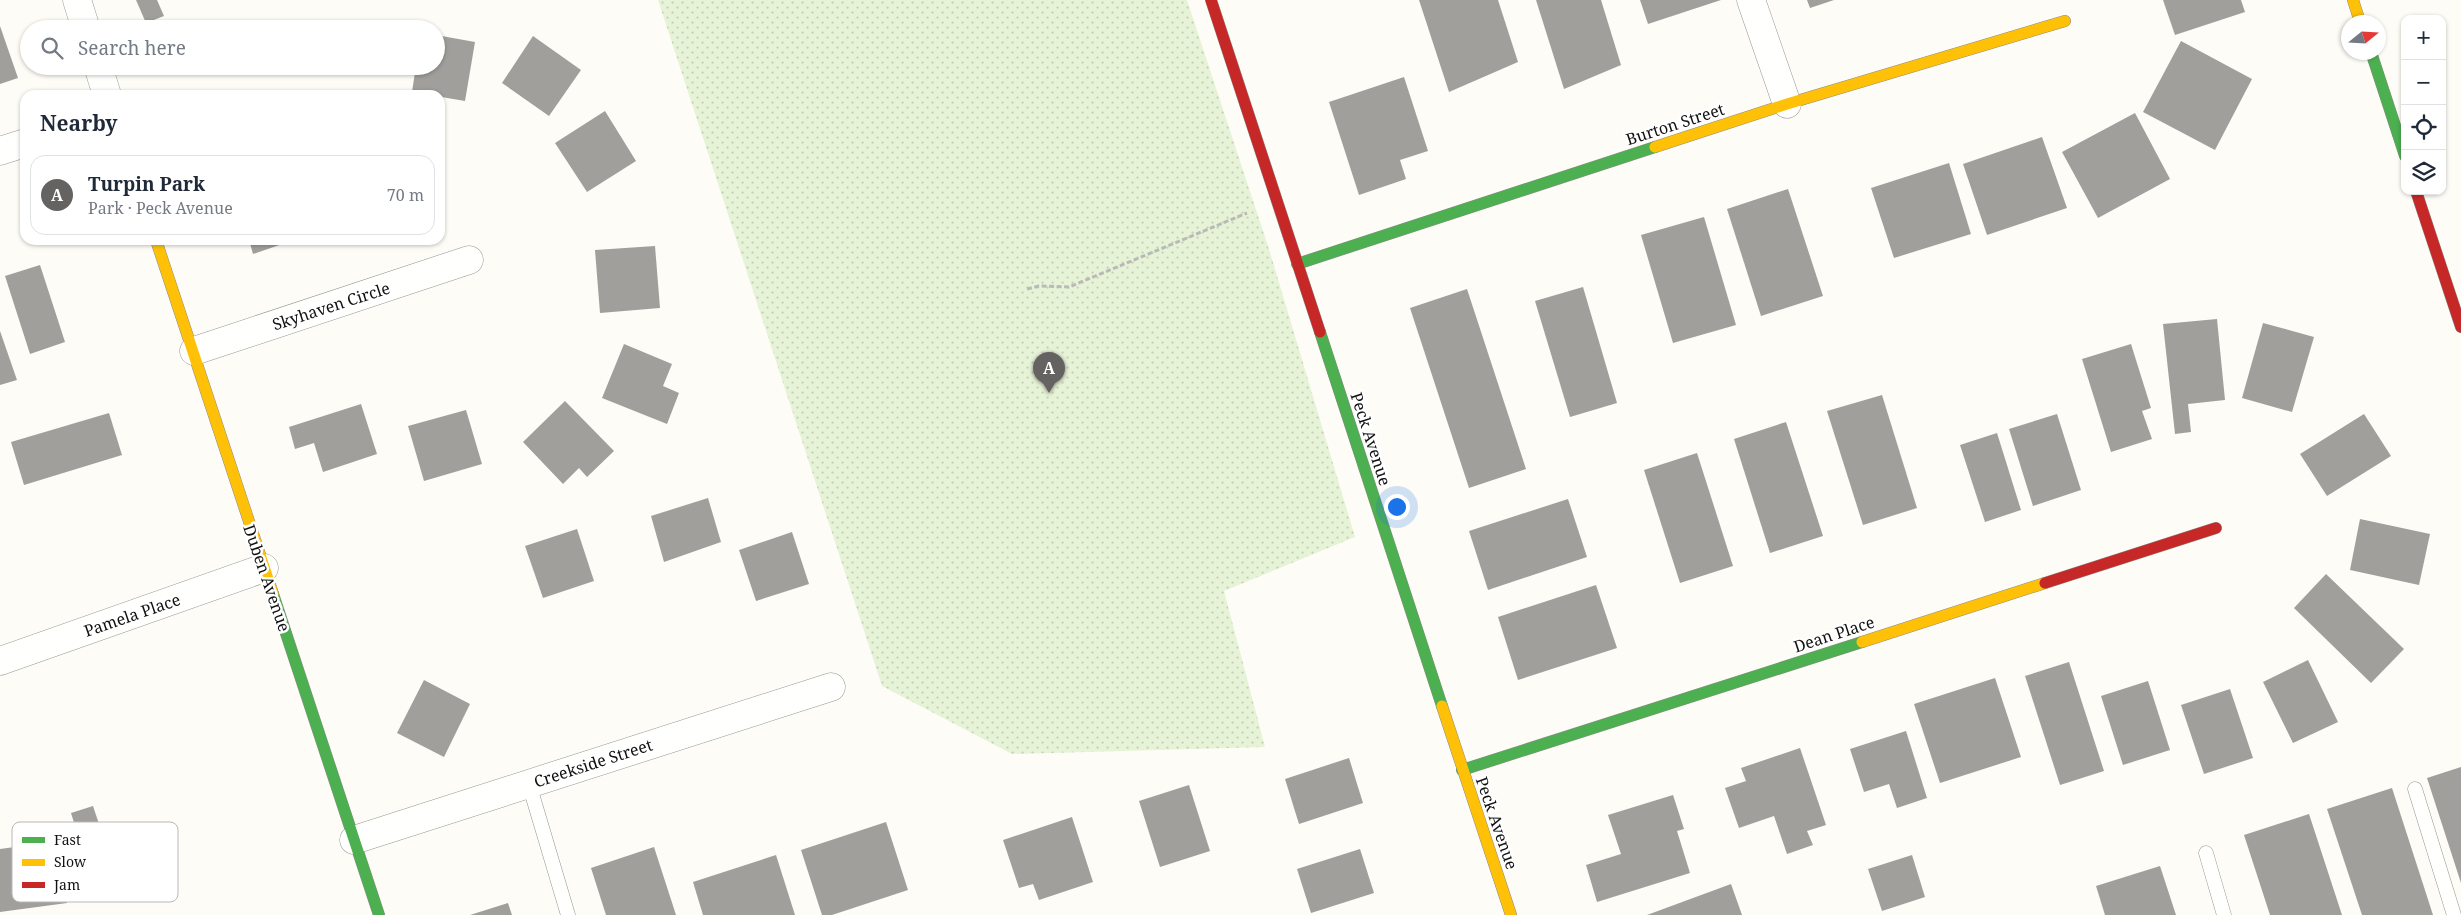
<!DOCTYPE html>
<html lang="en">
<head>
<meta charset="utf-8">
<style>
	body { margin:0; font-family:"Noto Serif",serif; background:#f6f6f7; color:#1f2937 }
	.controls { position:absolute; right:15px; top:15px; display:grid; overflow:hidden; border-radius:10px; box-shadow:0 1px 4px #0004 }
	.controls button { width:45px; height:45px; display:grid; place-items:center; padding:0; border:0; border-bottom:1px solid #e0e1e3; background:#fff; color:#1f2937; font:25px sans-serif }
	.compass { position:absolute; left:2341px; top:15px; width:45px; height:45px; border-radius:50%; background:#fff; box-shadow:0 1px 4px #0004; rotate:72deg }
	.you { position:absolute; left:1396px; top:506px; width:18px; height:18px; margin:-12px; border:4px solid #fff; border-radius:50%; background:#1a73e8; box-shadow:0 0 0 8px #1a73e833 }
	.badge { display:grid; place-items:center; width:32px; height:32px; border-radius:50%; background:#646362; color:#fff; font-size:16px; font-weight:700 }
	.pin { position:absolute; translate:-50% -41px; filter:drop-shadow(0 1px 2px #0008) }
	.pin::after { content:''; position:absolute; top:26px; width:18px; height:15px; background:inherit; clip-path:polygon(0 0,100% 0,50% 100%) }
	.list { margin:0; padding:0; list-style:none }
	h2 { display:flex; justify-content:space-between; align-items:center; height:65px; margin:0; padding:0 20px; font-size:21px }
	h2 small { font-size:16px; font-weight:400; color:#747a83 }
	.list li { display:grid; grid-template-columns:32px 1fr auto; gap:15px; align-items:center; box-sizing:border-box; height:80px; margin:0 10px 10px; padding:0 10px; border:1px solid #e0e1e3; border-radius:15px }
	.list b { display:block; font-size:19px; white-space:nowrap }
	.list p { margin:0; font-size:16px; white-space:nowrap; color:#747a83 }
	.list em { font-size:16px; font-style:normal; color:#747a83 }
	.icon { flex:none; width:28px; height:28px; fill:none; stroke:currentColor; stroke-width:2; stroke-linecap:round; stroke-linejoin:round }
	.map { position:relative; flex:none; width:2461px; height:915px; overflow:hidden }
	.search { position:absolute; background:#fff; box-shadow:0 1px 4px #0004; left:20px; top:20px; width:425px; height:55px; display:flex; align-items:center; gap:12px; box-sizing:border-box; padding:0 18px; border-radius:28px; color:#747a83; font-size:19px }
	.panel { position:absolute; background:#fff; box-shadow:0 1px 4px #0004; left:20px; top:90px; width:425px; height:155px; border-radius:15px }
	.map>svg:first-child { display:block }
	.park { fill:url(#park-dots) }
	.building { fill:#a19f9c }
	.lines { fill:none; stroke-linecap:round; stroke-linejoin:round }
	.lane-casing { stroke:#979795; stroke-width:15 }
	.street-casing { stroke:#979795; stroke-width:29 }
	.fast-casing { stroke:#8e8d8b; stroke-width:12 }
	.slow-casing { stroke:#8e8d8b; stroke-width:12 }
	.jam-casing { stroke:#8e8d8b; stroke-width:12 }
	.path { stroke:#b9b9b8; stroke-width:3; stroke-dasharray:5 2.5; stroke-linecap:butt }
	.lane { stroke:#fffffe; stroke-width:14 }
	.street { stroke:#fffffe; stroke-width:28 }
	.fast { stroke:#4caf50; stroke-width:11 }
	.slow { stroke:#ffc107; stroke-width:11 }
	.jam { stroke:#c62828; stroke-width:11 }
	.labels { text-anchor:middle; stroke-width:5; stroke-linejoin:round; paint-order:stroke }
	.street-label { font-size:16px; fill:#111; stroke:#fff }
	.key { fill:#fff; stroke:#b8b8b8; stroke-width:1 }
	.key-label { font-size:14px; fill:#111 }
</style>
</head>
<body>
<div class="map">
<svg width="2461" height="915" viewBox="0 0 2461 915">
	<defs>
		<pattern id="park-dots" width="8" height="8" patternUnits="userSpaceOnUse" patternTransform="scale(1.25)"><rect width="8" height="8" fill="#e7f3d7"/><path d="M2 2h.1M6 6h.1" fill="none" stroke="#c5cfb8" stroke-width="1.8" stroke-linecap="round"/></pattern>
	</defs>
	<rect width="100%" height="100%" fill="#fdfcf7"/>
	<!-- park -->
	<polygon class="park" points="658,0 1187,0 1269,249 1355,537 1224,591 1265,747 1012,754 882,686"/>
	<!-- building -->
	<g class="building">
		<polygon points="136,0 157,0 164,16 146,23"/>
		<polygon points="1419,0 1498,0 1518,62 1449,92"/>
		<polygon points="1536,0 1601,0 1621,65 1564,89"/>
		<polygon points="1640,0 1721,0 1648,24"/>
		<polygon points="1807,0 1834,0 1810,8"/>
		<polygon points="2163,0 2241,0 2245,12 2175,35"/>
		<polygon points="0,26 18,78 0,84"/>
		<polygon points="436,35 475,42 465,101 412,92 416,66 436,66"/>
		<polygon points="533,36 581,70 549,116 502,83"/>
		<polygon points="2181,41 2252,79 2215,150 2143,112"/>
		<polygon points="1404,77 1428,151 1400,160 1406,179 1359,195 1329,102"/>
		<polygon points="605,111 636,161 587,192 555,143"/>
		<polygon points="2135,113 2170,179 2098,218 2062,152"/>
		<polygon points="2042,137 2067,208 1987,235 1963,164"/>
		<polygon points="1949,163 1971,234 1894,258 1871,188"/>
		<polygon points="1788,189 1823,296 1761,316 1727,209"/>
		<polygon points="1704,217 1736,325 1673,343 1641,235"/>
		<polygon points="249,240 294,240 253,254"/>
		<polygon points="655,246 660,308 600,313 595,250"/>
		<polygon points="40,265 65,342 30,354 5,276"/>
		<polygon points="1583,287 1617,403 1570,417 1535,301"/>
		<polygon points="1467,289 1526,469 1469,488 1410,308"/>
		<polygon points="2217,319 2225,400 2188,404 2191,432 2175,434 2163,324"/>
		<polygon points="2263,323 2314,337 2292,412 2242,398"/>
		<polygon points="0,331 17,380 0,385"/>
		<polygon points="624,344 672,364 663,386 679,393 667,424 602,398"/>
		<polygon points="2131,344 2151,408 2142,411 2152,439 2111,452 2082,359"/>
		<polygon points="1882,395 1917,508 1863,525 1827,411"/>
		<polygon points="565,401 614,451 587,477 579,468 563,484 523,442"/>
		<polygon points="361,404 377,454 323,472 314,443 295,449 289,427"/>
		<polygon points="466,410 482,464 424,481 408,426"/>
		<polygon points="109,413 122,455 24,485 11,442"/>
		<polygon points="2057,414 2081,490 2033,506 2009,429"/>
		<polygon points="2364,414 2391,456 2327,496 2300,454"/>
		<polygon points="1786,422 1823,536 1770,553 1734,439"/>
		<polygon points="1997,433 2021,510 1985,522 1960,445"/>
		<polygon points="1697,453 1733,566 1680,583 1644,470"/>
		<polygon points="708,498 721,542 664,562 651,516"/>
		<polygon points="1568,499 1587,557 1488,590 1469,531"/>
		<polygon points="2360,519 2430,534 2419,585 2350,570"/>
		<polygon points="577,529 594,581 543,598 525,546"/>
		<polygon points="792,532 809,584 756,601 739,550"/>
		<polygon points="2326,574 2404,649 2371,683 2294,608"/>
		<polygon points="1596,585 1617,648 1518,680 1498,617"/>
		<polygon points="2308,660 2338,722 2293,743 2263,682"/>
		<polygon points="2069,662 2104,771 2060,785 2025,676"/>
		<polygon points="1995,678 2021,757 1940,783 1914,704"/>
		<polygon points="424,680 470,704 444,757 397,733"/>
		<polygon points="2148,681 2170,750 2123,765 2101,696"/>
		<polygon points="2230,689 2253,758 2204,774 2181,705"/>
		<polygon points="1906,731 1927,798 1897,808 1889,784 1864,792 1850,749"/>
		<polygon points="1800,748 1826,825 1807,831 1813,845 1787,854 1774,816 1739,828 1725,788 1746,781 1741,768"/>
		<polygon points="1349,758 1363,803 1299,824 1285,779"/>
		<polygon points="2461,767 2461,883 2427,778"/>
		<polygon points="1189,785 1210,851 1160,867 1139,801"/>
		<polygon points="2392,788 2433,915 2362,915 2327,809"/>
		<polygon points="1673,795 1684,829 1677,831 1690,873 1597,902 1586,865 1621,854 1608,815"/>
		<polygon points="93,806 112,863 89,871 71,813"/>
		<polygon points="2309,814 2342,915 2270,915 2244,835"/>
		<polygon points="1072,817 1093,882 1039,900 1033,884 1019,888 1003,840"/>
		<polygon points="886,822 908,890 832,915 822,915 801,850"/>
		<polygon points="59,841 67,903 0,912 0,849"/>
		<polygon points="654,847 676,915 606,915 591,868"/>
		<polygon points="1360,849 1374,893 1311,913 1297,869"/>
		<polygon points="776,855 795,915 703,915 693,882"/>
		<polygon points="1912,855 1925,897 1882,911 1868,869"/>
		<polygon points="2160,866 2176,915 2105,915 2096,886"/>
		<polygon points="1731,884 1742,915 1647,915"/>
		<polygon points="508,903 512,915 470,915"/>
	</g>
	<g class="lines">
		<defs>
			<g id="lane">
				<polyline points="529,784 568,915"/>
				<polyline points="2415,789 2454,915"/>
				<polyline points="2206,853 2224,915"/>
			</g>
			<g id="street">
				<polyline points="77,0 86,29"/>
				<polyline points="1751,0 1787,104"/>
				<polyline points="98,66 107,95"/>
				<polyline points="0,151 25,143"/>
				<polyline points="194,351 469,260"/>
				<polyline points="0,661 264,568"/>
				<polyline points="354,840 831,687"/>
			</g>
			<g id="fast">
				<polyline points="2371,52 2405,156"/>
				<polyline points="1297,264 1655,147"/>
				<polyline points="1320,332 1442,706"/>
				<polyline points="273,594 379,915"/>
				<polyline points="1462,770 1862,642"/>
			</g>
			<g id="slow">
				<polyline points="2353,0 2360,22"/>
				<polyline points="1655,147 1787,104 2065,21"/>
				<polyline points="156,240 273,594"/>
				<polyline points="1862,642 2045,583"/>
				<polyline points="1442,706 1511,915"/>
			</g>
			<g id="jam">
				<polyline points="1211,0 1320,332"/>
				<polyline points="2416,191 2461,327"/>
				<polyline points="2045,583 2216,528"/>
			</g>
		</defs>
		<!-- lane casing -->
		<use href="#lane" class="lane-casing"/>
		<!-- street casing -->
		<use href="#street" class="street-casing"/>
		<!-- fast casing -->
		<use href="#fast" class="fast-casing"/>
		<!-- slow casing -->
		<use href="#slow" class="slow-casing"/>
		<!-- jam casing -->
		<use href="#jam" class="jam-casing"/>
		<!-- path -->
		<polyline class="path" points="1027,289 1039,286 1069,287 1247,213"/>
		<!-- lane -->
		<use href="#lane" class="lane"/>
		<!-- street -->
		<use href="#street" class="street"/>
		<!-- fast -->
		<use href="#fast" class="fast"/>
		<!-- slow -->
		<use href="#slow" class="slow"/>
		<!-- jam -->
		<use href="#jam" class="jam"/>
	</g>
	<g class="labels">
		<!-- street labels -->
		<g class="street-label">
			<text transform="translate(1675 124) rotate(-18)" y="6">Burton Street</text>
			<text transform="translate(331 306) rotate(-18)" y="6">Skyhaven Circle</text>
			<text transform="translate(1371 439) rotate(72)" y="6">Peck Avenue</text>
			<text transform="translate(267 578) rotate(71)" y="6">Duben Avenue</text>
			<text transform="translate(132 615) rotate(-19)" y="6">Pamela Place</text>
			<text transform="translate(1834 634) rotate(-18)" y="6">Dean Place</text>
			<text transform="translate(593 763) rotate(-18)" y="6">Creekside Street</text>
			<text transform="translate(1497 823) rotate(71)" y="6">Peck Avenue</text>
		</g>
	</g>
	<!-- legend -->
	<rect x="12" y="822" width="166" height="80" rx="8" class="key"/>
	<rect x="22" y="837" width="23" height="6" fill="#4caf50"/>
	<rect x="22" y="859" width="23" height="7" fill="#ffc107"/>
	<rect x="22" y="882" width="23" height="6" fill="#c62828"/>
	<g class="key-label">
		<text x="54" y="845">Fast</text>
		<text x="54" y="867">Slow</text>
		<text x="54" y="890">Jam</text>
	</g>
</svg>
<div class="controls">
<button>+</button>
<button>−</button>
<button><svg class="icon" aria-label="locate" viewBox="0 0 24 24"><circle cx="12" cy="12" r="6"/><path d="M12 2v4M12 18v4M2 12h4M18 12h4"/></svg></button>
<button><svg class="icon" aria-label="layers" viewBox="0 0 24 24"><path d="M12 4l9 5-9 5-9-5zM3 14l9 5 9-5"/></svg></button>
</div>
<svg class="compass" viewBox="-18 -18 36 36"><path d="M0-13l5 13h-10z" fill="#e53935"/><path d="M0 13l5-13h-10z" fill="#747a83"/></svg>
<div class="you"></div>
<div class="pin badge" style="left:1049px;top:393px">A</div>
<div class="search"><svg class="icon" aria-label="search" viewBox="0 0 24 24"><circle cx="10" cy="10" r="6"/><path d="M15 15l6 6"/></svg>Search here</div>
<section class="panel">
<h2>Nearby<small></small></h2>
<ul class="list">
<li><span class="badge">A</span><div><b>Turpin Park</b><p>Park · Peck Avenue</p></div><em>70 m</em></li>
</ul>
</section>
</div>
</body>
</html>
